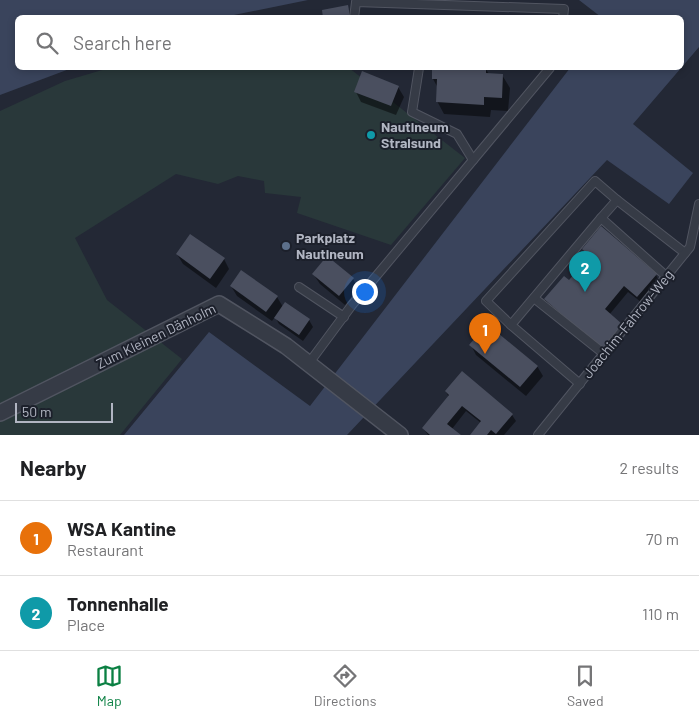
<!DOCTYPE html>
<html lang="en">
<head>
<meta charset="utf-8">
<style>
	body { margin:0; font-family:Barlow,sans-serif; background:#f2f2f2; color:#202124 }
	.scale { position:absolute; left:15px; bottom:12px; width:98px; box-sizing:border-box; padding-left:5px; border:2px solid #b1b5c2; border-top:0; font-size:14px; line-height:18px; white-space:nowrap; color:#b1b5c2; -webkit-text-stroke:4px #1c202b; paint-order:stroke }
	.you { position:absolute; left:364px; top:291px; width:18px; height:18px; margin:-12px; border:4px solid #fff; border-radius:50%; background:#1a73e8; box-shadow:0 0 0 8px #1a73e833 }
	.badge { display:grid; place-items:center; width:32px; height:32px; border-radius:50%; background:#0b8043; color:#fff; font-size:16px; font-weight:700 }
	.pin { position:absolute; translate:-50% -41px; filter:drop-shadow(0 1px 2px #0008) }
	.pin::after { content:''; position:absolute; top:26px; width:18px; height:15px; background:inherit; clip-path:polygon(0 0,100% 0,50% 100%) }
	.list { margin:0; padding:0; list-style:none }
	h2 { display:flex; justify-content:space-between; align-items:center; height:65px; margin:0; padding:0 20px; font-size:21px }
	h2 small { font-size:16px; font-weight:400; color:#757577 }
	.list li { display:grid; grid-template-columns:32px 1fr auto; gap:15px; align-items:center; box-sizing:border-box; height:75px; padding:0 20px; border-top:1px solid #e0e0e0 }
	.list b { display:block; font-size:19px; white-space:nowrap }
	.list p { margin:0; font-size:16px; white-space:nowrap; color:#757577 }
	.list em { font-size:16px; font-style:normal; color:#757577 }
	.icon { flex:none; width:28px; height:28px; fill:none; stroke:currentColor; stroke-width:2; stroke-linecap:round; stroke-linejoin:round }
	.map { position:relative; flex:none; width:699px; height:435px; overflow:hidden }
	.search { position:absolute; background:#fff; box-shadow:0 2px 8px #0003; left:15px; right:15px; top:15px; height:55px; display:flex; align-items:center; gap:12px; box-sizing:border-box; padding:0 18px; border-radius:8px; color:#757577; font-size:19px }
	.sheet { height:215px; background:#fff }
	nav { display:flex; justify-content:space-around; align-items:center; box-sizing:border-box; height:70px; border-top:1px solid #e0e0e0; background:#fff; font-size:14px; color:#757577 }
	nav a { display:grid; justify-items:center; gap:2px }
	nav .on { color:#0b8043 }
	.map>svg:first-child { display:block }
	.green { fill:#29383a }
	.water { fill:#3a445c }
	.shadow { fill:#0007 }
	.building { fill:#4a4f5f }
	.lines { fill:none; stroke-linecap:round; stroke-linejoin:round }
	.lane-casing { stroke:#515561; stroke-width:10 }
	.street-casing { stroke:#515561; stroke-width:18 }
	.lane { stroke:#363b46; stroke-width:8 }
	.street { stroke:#363b46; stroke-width:15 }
	.culture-dot { fill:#0f9aa8; stroke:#1c202b; stroke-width:2 }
	.service-dot { fill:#5c6f8a; stroke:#1c202b; stroke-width:2 }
	.labels { text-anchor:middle; stroke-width:4; stroke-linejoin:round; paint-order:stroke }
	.poi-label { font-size:14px; font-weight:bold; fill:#b1b5c2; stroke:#1c202b; text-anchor:start }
	.street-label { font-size:14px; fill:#b1b5c2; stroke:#1c202b }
</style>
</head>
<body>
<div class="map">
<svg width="699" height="435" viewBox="0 0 699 435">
	<rect width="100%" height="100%" fill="#232835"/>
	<!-- green -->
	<polygon class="green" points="109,68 349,68 465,158 391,245 297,213 301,197 265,193 264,181 238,176 218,184 176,174 75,238 107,300 182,359 120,435 0,435 0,111 65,81"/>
	<!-- water -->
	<g class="water">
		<polygon points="0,0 308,0 224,17 18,18 18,68 72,68 0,95"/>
		<polygon points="579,0 699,0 699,47 633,124 693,173 669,204 607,160 347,435 124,435 209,332 310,406 570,68 682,68 682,18 601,17"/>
	</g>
	<!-- shadow -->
	<g class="shadow">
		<polygon points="347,6 352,18 324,18"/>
		<polygon points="433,68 485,68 489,74 502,75 510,88 508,111 491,110 490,117 444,114 437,101 438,88 433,79"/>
		<polygon points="398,87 404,97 396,115 361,102 356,92"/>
		<polygon points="583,249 656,275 659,281 641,302 628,292 609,315 621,325 625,331 606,354 549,306 545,300 569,282 590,258"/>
		<polygon points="177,254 224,259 229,269 216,288 183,264"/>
		<polygon points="314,275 353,279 358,289 345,305 320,284"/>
		<polygon points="231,286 277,297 283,307 309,320 313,327 303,341 279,324 275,317 272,321 237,296"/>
		<polygon points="471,345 537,366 543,376 526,396 476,355"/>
		<polygon points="446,392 512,415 516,421 504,435 471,435 481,423 466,411 452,429 459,435 428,435 423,428 449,397"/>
	</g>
	<!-- building -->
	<g class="building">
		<polygon points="348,5 350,16 323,18 322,10"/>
		<polygon points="432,68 486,68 486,73 503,74 502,98 484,97 484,105 436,102 437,79 432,79"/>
		<polygon points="362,71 399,86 391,106 354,92"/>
		<polygon points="601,226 657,274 637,297 624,286 605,309 622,324 602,349 544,299 564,276 569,280 590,256 582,249"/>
		<polygon points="190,234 225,258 210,279 176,254"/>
		<polygon points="327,256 354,278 339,296 312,274"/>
		<polygon points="241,270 278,296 266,312 230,286"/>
		<polygon points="285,302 310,319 299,335 274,318"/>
		<polygon points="487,324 538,366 520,387 469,345"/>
		<polygon points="462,371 513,414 496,434 491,430 487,435 470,435 481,421 462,406 447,424 461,435 430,435 422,428 449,395 445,391"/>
	</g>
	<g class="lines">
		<defs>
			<g id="lane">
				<polyline points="354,18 356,2 564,9 563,18"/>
				<polyline points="419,68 412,112 457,134 473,160"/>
				<polyline points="617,200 685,253"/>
				<polyline points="299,287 344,317"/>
				<polyline points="534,298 603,353"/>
				<polyline points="511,325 486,301 595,181 617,200 601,218"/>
				<polyline points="309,363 352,305 550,68"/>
				<polyline points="580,384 511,325 601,218 666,276"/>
				<polyline points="538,435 690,247 699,204"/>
			</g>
			<polyline id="street" points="0,413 219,304 286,346 400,435"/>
		</defs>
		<!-- lane casing -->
		<use href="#lane" class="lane-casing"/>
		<!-- street casing -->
		<use href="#street" class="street-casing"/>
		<!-- lane -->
		<use href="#lane" class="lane"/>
		<!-- street -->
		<use href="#street" class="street"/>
	</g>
	<!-- markers -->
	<circle class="culture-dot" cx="371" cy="135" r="5"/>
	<circle class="service-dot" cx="286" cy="246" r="5"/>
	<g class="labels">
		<!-- poi labels -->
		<g class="poi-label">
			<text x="381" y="132">Nautineum<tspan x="381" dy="16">Stralsund</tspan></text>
			<text x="296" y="243">Parkplatz<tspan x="296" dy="16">Nautineum</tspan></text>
		</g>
		<!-- street labels -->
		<g class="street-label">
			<text transform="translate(628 324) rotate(-51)" y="5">Joachim-Fahrow-Weg</text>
			<text transform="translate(156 336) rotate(-26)" y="5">Zum Kleinen Dänholm</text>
		</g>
	</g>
</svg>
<div class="scale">50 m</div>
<div class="you"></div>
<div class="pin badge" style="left:485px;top:354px;background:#e8710a">1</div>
<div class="pin badge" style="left:585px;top:292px;background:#0f9aa8">2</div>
<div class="search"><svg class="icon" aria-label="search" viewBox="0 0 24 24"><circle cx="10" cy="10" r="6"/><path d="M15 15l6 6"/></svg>Search here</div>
</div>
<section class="sheet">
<h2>Nearby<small>2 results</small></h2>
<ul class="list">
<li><span class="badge" style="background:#e8710a">1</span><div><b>WSA Kantine</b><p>Restaurant</p></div><em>70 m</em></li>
<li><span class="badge" style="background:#0f9aa8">2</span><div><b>Tonnenhalle</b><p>Place</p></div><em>110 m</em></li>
</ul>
</section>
<nav>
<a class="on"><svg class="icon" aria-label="map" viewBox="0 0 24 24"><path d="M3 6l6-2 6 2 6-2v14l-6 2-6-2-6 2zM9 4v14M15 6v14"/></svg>Map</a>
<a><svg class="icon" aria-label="directions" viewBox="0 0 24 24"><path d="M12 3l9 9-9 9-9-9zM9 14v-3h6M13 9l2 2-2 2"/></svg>Directions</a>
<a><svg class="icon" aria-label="saved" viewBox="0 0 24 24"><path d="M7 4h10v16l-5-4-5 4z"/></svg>Saved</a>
</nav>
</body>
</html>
